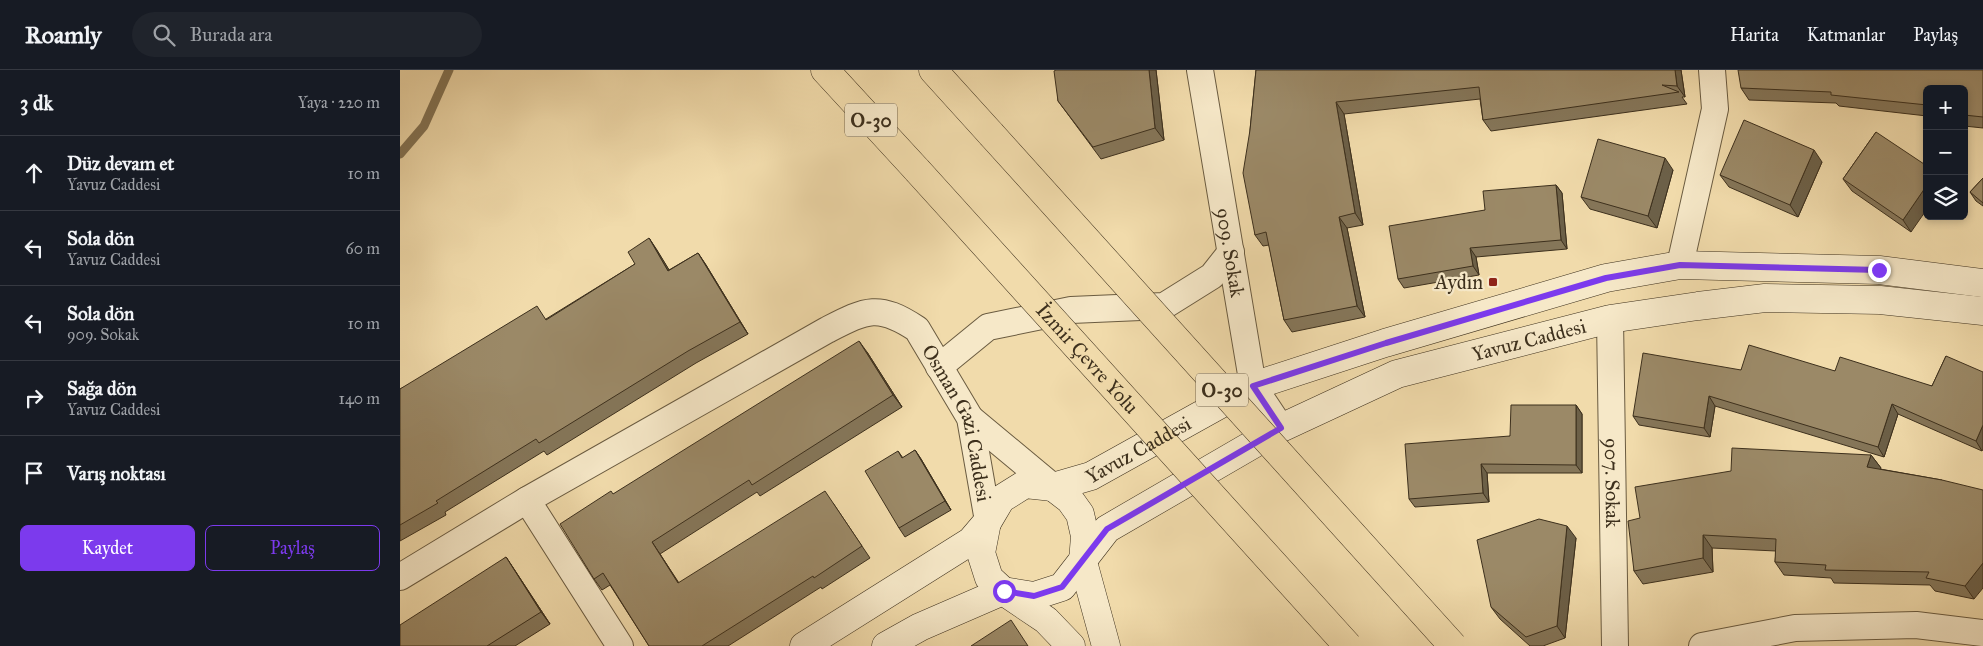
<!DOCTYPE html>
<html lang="tr">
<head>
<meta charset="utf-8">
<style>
	body { margin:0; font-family:"IM FELL Great Primer",serif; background:#20242c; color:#f1f3f6 }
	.controls { position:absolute; right:15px; top:15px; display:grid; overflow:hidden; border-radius:8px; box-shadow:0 2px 8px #0003 }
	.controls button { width:45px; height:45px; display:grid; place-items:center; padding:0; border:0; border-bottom:1px solid #363941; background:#171b24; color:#f1f3f6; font:25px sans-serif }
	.stop { position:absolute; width:15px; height:15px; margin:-11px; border:4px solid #7c3aed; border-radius:50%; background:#fff }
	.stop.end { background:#7c3aed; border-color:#fff; box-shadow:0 1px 5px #0008 }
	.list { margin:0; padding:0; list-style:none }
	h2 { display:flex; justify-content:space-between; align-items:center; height:65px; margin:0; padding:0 20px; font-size:21px }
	h2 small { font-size:16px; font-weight:400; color:#9ea1a6 }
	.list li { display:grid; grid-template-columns:32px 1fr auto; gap:15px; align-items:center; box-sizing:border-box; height:75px; padding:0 20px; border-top:1px solid #363941 }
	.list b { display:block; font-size:19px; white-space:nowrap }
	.list p { margin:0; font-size:16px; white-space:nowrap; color:#9ea1a6 }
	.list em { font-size:16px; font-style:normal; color:#9ea1a6 }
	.actions { display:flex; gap:10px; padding:15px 20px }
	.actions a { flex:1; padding:11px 0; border:1px solid #7c3aed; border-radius:8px; text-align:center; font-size:18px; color:#7c3aed }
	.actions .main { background:#7c3aed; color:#fff }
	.icon { flex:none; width:28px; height:28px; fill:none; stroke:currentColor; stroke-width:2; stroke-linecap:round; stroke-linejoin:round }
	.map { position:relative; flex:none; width:1583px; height:576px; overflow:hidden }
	header { display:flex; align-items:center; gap:30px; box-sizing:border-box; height:70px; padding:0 25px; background:#171b24; border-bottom:1px solid #363941 }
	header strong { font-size:24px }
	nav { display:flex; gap:28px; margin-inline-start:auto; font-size:18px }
	.search { width:350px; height:45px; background:#20242c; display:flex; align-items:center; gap:12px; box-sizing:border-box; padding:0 18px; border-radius:28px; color:#9ea1a6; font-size:19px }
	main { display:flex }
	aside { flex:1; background:#171b24 }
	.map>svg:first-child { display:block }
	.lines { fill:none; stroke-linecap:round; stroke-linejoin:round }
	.stream { stroke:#847455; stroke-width:9 }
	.minor-casing { stroke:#6a5b40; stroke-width:28 }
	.secondary-casing { stroke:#3d301d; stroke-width:29 }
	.motorway-casing { stroke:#3d301d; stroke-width:29 }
	.minor { stroke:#f6e8c8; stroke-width:26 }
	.secondary { stroke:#f6e8c8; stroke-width:28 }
	.motorway { stroke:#f1dbab; stroke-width:28 }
	.motorway-bridge-casing { stroke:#3d301d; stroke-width:29; stroke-linecap:butt }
	.motorway-bridge { stroke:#f1dbab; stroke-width:28 }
	.wall { fill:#857659; stroke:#3d301d }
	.shaded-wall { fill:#6c6048; stroke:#3d301d }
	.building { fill:#9b8967; stroke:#3d301d }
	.route { stroke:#7c3aed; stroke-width:6 }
	.poi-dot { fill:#8f2418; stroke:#f6e8c8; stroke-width:2 }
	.labels { text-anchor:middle; stroke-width:4.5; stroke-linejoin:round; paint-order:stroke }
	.shield { fill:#f6e8c8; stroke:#746750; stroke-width:1 }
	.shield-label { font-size:19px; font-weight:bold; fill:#3d301d }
	.street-label { font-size:20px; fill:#3d301d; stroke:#f6e8c8 }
	.poi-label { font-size:20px; fill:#3d301d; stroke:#f6e8c8; text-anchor:end }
</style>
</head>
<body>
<header>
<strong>Roamly</strong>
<div class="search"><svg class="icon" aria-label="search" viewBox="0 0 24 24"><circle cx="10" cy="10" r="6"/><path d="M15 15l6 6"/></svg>Burada ara</div>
<nav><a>Harita</a><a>Katmanlar</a><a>Paylaş</a></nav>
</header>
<main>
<aside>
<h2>3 dk<small>Yaya · 220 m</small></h2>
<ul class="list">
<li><svg class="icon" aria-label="ahead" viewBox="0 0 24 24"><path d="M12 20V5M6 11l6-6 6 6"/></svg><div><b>Düz devam et</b><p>Yavuz Caddesi</p></div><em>10 m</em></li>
<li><svg class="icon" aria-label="left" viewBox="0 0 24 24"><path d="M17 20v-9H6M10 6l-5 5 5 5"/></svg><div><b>Sola dön</b><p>Yavuz Caddesi</p></div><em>60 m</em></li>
<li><svg class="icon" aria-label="left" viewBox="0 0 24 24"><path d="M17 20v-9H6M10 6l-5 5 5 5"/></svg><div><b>Sola dön</b><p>909. Sokak</p></div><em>10 m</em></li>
<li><svg class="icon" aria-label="right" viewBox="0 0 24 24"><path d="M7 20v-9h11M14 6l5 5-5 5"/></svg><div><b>Sağa dön</b><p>Yavuz Caddesi</p></div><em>140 m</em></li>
<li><svg class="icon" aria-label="arrive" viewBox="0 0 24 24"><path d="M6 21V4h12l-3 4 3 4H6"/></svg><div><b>Varış noktası</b></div></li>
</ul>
<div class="actions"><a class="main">Kaydet</a><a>Paylaş</a></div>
</aside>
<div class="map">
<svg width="1583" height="576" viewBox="0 0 1583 576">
	<rect width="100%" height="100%" fill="#f1dbab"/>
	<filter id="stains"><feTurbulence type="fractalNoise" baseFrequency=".004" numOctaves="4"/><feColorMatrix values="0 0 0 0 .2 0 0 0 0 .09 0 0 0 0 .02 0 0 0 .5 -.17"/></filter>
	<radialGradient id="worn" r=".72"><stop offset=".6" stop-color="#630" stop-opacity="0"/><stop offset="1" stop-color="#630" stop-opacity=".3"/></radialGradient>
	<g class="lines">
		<!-- stream -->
		<polyline class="stream" points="0,84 24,56 49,0"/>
		<defs>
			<g id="minor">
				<path id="s1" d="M800,0L853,316L881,358"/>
				<polyline points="1280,195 1315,39 1312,0"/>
				<path id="s2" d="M1210,249L1215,576"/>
				<polyline points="539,297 588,257 671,240 764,236 812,206 831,182"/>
				<polyline points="570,348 653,417"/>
				<polyline points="127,430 220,576"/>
				<path id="s3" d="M0,507L127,430L427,260C466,240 478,233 517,259L570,348L588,451"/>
				<polyline points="1302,576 1395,558 1516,555 1583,563"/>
			</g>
			<g id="secondary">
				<polyline points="653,417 670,430 680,444 685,466 683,492 706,576"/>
				<polyline points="587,452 581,483 589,508 603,521 646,550 671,576"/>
				<path id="s4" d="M404,576L571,471L588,451L601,429L625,414L653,417L691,406L853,316L985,273L1206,208L1280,195L1479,200L1583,213"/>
				<path id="s5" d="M486,576L520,557L603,521L634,526L662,517L707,459L881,358L997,304L1210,249L1298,236L1365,228L1480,230L1583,241"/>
			</g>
			<g id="motorway">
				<polyline points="425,0 517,100"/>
				<polyline points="533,0 591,64"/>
			</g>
		</defs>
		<!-- minor casing -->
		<use href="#minor" class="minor-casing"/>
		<!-- secondary casing -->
		<use href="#secondary" class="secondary-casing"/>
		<!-- motorway casing -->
		<use href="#motorway" class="motorway-casing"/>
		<!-- minor -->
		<use href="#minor" class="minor"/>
		<!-- secondary -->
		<use href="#secondary" class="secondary"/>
		<!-- motorway -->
		<use href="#motorway" class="motorway"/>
		<defs>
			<g id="motorway-bridge">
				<polyline points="591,64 1053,576"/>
				<path id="s6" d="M517,100L948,576"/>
			</g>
		</defs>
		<!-- motorway-bridge casing -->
		<use href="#motorway-bridge" class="motorway-bridge-casing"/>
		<!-- motorway-bridge -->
		<use href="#motorway-bridge" class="motorway-bridge"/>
	</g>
	<!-- wall -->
	<g class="wall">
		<polygon points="656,0 756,0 764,70 701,89 658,31"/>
		<polygon points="856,0 1281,0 1285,27 1282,27 1287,34 1091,61 1083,50 1080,29 944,44 963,155 947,158 965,247 892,262 884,250 869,175 863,176 855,165 850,60"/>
		<polygon points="1583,0 1583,58 1564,56 1564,19 1527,19 1527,46 1439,36 1436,33 1349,30 1341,18"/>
		<polygon points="1476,62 1511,162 1452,121 1443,109"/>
		<polygon points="1422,92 1398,147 1329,117 1320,105"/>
		<polygon points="1273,100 1257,158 1190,139 1181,127"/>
		<polygon points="1583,108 1583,136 1576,131 1570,122"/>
		<polygon points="1156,115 1162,123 1167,179 1076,187 1079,205 1004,218 998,209 1085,140"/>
		<polygon points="249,168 269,200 298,183 306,195 348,264 296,293 147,385 144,381 45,442 46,445 0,471 0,319 146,249 235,194"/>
		<polygon points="467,282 502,337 360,426 357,422 260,484 279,513 433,433 470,488 422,519 421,517 328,576 249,576 210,515 202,520 194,509 214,424"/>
		<polygon points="1546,286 1582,381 1498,344 1484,387 1315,336 1310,367 1239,355 1233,346 1341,300 1435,301 1532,316"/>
		<polygon points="1176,335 1182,344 1182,403 1087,403 1089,432 1015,437 1009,429 1110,366"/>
		<polygon points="515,380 521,389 551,440 505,467 499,458 498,381 503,388"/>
		<polygon points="1471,385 1481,398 1480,399 1542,410 1574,529 1535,521 1530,515 1434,513 1431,508 1384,505 1375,492 1376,481 1312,478 1313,502 1243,514 1234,501 1240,448"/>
		<polygon points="1176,468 1165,568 1143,576 1130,576 1100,549 1091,537"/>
		<polygon points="106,487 150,554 115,576 0,576"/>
	</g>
	<!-- shaded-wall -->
	<g class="shaded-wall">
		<polygon points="749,0 756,0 764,70 755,58"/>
		<polygon points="1275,0 1281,0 1285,27 1277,16"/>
		<polygon points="936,32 944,44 963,155 955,143"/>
		<polygon points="1414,80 1422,92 1398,147 1390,135"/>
		<polygon points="1265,88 1273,100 1257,158 1248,146"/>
		<polygon points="1156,115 1162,123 1167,179 1161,170"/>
		<polygon points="1527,115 1527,139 1511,162 1503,150"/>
		<polygon points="939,147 947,158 965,247 957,236"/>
		<polygon points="249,168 257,180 277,213 268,201"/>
		<polygon points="1070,178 1076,187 1079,205 1073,196"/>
		<polygon points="298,183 306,195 348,264 340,252"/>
		<polygon points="459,271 467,282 502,337 493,325"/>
		<polygon points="1309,326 1315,336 1310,367 1304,358"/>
		<polygon points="1492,334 1498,344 1484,387 1478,377"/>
		<polygon points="1176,335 1182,344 1182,403 1176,395"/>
		<polygon points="1583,355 1583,379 1582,381 1576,371"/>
		<polygon points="515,380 521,389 551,440 545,431"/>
		<polygon points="1471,385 1481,398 1477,410 1467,397"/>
		<polygon points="1081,394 1087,403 1089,432 1083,423"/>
		<polygon points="1167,456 1176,468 1165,568 1157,556"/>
		<polygon points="1303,465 1312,478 1313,502 1303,488"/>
		<polygon points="252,472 260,484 286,525 278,513"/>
		<polygon points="106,487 114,499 150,554 141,542"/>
		<polygon points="1583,493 1583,518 1574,529 1565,516"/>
	</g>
	<!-- building -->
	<g class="building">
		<polygon points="656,0 749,0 755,58 693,77 658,31 654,1"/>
		<polygon points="856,0 1275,0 1277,16 1262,15 1279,22 1083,50 1079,17 936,32 955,143 939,147 957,236 884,250 866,162 855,165 843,103 850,60"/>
		<polygon points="1338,0 1583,0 1583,47 1564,45 1564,19 1527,19 1527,35 1431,25 1431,22 1341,18"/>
		<polygon points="1344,50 1414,80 1390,135 1320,105"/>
		<polygon points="1476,62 1527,96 1527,115 1503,150 1443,109"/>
		<polygon points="1198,69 1265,88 1248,146 1181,127"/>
		<polygon points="1583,108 1583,133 1570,122"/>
		<polygon points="1156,115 1161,170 1070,178 1073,196 998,209 989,156 1085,140 1083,121"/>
		<polygon points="249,168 268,201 298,183 340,252 288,281 139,373 136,369 36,431 38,433 0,455 0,319 137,236 146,250 235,194 228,182"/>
		<polygon points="459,271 493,325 352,415 349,410 252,472 278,513 425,421 462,476 414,508 413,506 302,576 249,576 203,503 194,509 160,454 211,421 213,424"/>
		<polygon points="1349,275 1435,301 1440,287 1532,316 1546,286 1583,302 1583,355 1576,371 1492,334 1478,377 1309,326 1304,358 1233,346 1243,283 1341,300"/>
		<polygon points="1111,335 1176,335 1176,395 1081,394 1083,423 1009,429 1005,374 1110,366"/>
		<polygon points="1332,378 1471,385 1467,397 1542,410 1583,420 1583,493 1565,516 1526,508 1529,502 1425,500 1426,495 1375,492 1376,469 1303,465 1303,488 1234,501 1228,451 1240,448 1235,417 1331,401"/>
		<polygon points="515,380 545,431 499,458 465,401 498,381 502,388"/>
		<polygon points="1139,449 1167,456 1157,556 1126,567 1091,537 1077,470"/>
		<polygon points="106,487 141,542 87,576 0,576 0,555"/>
		<polygon points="611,550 628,576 571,576"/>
	</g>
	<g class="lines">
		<!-- route -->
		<polyline class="route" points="604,521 634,526 662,517 707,459 881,358 853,316 986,273 1206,208 1280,195 1479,200"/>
	</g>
	<!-- markers -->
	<rect class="poi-dot" x="1088" y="207" width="10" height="10" rx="2.5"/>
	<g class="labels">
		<!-- shield labels -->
		<g class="shield">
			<rect x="445" y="33.5" width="52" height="33" rx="4"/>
			<rect x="796" y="303.5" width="52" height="33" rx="4"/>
		</g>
		<g class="shield-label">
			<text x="471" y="57">O-30</text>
			<text x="822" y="327">O-30</text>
		</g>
		<!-- street labels -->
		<g class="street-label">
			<text dy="7" stroke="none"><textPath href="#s1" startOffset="185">909. Sokak</textPath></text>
			<text dy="7" stroke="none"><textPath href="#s5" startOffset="729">Yavuz Caddesi</textPath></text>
			<text dy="7" stroke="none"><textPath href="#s6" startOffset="254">İzmir Çevre Yolu</textPath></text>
			<text dy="7" stroke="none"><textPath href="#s3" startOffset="695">Osman Gazi Caddesi</textPath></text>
			<text dy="7" stroke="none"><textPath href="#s4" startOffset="399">Yavuz Caddesi</textPath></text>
			<text dy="7" stroke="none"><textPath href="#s2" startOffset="164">907. Sokak</textPath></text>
		</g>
		<!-- poi labels -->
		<g class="poi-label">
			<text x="1083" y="219">Aydın</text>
		</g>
	</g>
	<rect width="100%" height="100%" filter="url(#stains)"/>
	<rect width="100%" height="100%" fill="url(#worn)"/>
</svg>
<div class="controls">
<button>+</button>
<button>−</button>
<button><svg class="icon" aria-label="layers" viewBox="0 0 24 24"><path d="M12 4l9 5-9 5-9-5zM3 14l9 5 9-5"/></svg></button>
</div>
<div class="stop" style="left:604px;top:521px"></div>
<div class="stop end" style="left:1479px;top:200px"></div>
</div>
</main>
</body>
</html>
